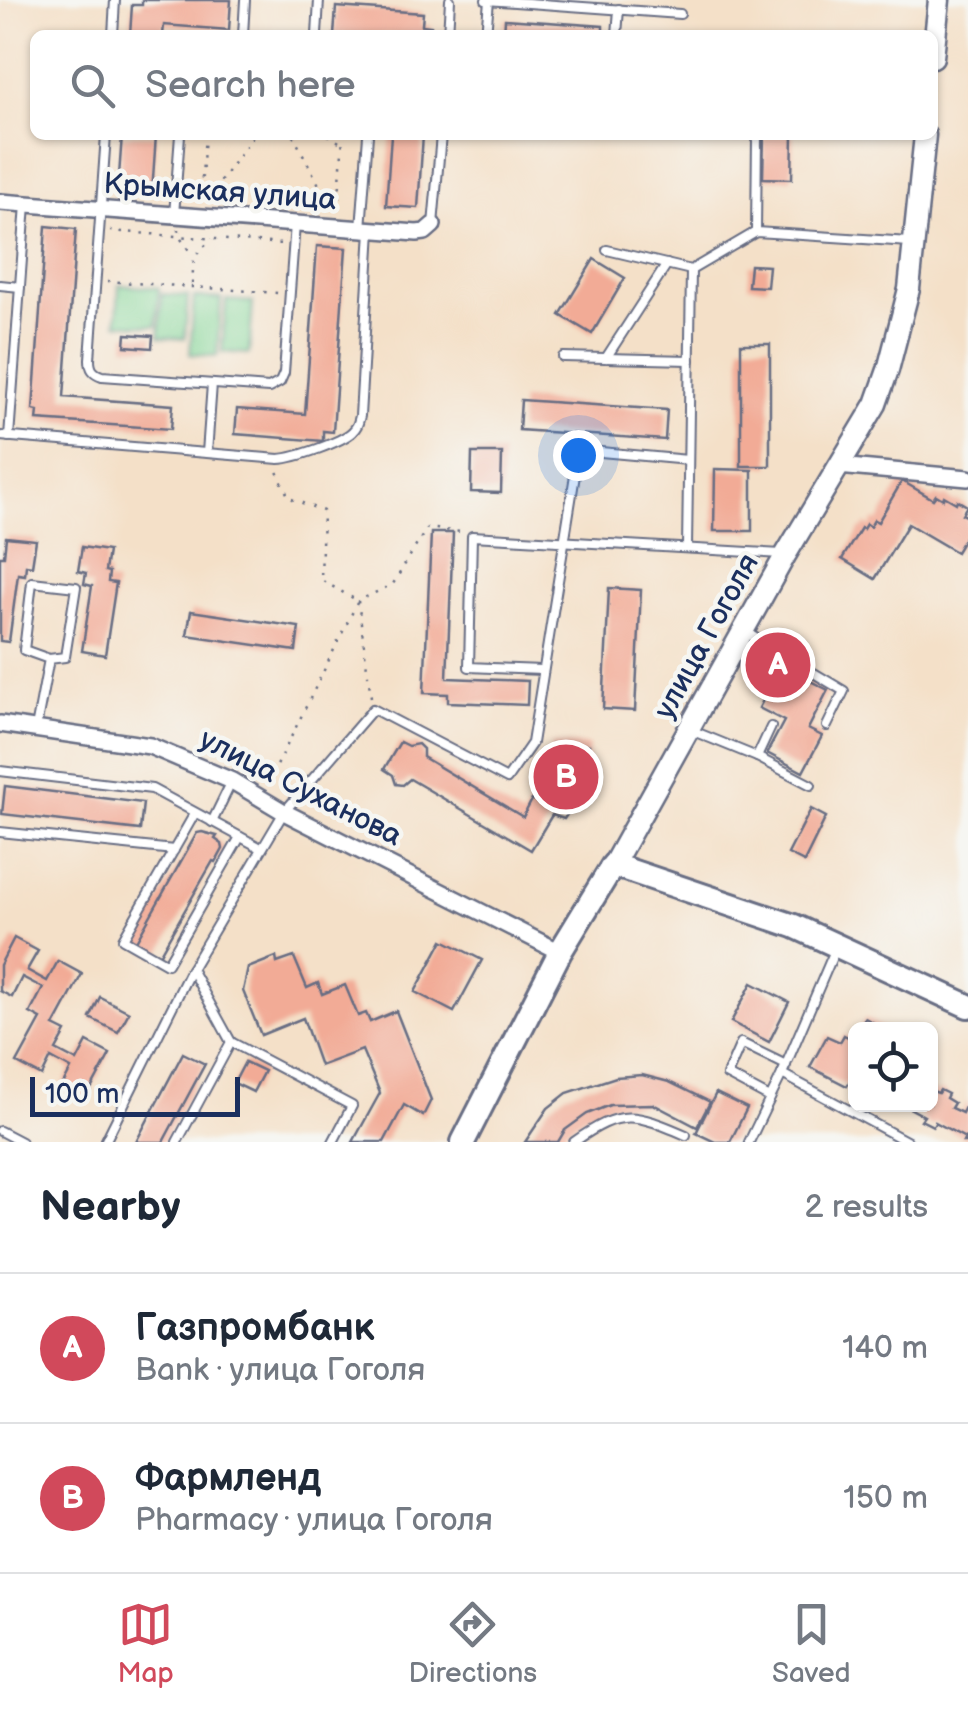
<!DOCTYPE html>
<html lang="en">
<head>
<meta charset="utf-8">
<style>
	body { margin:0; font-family:"Balsamiq Sans",sans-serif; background:#f6f6f7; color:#1f2937 }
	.controls { position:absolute; right:30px; bottom:30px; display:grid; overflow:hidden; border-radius:15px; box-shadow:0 2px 8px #0004 }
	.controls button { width:90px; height:90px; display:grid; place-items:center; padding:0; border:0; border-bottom:2px solid #e0e1e3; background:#fff; color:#1f2937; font:50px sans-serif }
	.scale { position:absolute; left:30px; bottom:25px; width:210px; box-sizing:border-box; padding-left:10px; border:5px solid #1b2f5e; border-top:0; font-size:28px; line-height:35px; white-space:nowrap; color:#1b2f5e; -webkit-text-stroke:8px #f6f6f2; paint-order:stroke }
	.you { position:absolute; left:578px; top:455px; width:35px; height:35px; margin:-25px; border:8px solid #fff; border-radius:50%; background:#1a73e8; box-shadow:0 0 0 15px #1a73e833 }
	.badge { display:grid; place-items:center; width:65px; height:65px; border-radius:50%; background:#d1495b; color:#fff; font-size:32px; font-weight:700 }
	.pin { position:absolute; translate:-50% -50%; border:5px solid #fff; box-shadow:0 2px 10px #0006 }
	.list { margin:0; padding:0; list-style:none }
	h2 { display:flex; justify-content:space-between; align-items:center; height:130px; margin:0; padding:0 40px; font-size:42px }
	h2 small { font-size:32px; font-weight:400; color:#747a83 }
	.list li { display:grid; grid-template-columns:65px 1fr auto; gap:30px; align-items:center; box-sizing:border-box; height:150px; padding:0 40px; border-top:2px solid #e0e1e3 }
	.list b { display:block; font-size:38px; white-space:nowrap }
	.list p { margin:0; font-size:32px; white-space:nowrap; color:#747a83 }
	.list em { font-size:32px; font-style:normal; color:#747a83 }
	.icon { flex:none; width:55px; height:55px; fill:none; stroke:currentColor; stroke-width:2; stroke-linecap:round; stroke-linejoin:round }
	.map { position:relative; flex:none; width:968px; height:1142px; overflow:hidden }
	.search { position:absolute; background:#fff; box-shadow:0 2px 8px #0004; left:30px; right:30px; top:30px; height:110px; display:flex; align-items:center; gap:25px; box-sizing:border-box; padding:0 35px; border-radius:15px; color:#747a83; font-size:38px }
	.sheet { height:430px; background:#fff }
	nav { display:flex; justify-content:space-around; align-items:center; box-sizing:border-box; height:140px; border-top:2px solid #e0e1e3; background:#fff; font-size:28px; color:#747a83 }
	nav a { display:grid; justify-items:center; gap:5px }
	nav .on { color:#d1495b }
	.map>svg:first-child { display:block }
	.green { fill:#85d596; stroke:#50827a; stroke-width:2.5 }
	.building { fill:#f2ab96 }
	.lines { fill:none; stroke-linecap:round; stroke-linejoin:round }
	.lane-casing { stroke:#676d83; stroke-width:12 }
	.street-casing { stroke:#676d83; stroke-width:20 }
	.secondary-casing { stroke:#676d83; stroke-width:25 }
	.primary-casing { stroke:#676d83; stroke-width:28 }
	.path { stroke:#676d83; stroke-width:2.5; stroke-dasharray:2.5 8; stroke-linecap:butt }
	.lane { stroke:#fff; stroke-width:8 }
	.street { stroke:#fff; stroke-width:15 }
	.secondary { stroke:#fff; stroke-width:20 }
	.primary { stroke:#fff; stroke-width:22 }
	.labels { text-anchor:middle; stroke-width:9; stroke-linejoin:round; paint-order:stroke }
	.street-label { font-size:30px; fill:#1b2f5e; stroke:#f6f6f2 }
</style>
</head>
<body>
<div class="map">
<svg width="968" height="1142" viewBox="0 0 968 1142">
	<rect width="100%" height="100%" fill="#f6f6f2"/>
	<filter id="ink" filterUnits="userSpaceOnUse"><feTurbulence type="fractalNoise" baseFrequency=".01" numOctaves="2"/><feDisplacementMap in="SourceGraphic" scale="20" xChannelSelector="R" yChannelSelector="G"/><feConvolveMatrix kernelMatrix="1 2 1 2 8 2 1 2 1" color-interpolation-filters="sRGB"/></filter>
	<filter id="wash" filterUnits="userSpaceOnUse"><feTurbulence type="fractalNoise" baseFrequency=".0048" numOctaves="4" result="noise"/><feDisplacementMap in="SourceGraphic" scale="40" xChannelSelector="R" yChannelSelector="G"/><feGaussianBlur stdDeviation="2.25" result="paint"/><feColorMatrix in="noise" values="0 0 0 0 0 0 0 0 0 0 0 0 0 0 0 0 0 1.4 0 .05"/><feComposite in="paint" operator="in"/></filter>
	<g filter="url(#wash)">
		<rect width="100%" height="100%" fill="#f4e0c8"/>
		<!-- green -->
		<g class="green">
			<polygon points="119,285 159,288 156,326 117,323"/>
			<polygon points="162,294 188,296 185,339 159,337"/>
			<polygon points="194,297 221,299 217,356 190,354"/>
			<polygon points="226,300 253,302 249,354 222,352"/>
		</g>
		<g id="blocks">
			<!-- building -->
			<g class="building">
				<polygon points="142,0 231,0 229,30 164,25 163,35 130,35 132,5 142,5"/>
				<polygon points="336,7 423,13 422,25 431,26 430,35 334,35"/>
				<polygon points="505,19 603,26 603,35 504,35"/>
				<polygon points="122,135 156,135 152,193 118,190"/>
				<polygon points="391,135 423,135 418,208 386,206"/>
				<polygon points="764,135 793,135 792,179 763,178"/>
				<polygon points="46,226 76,229 64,397 173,405 171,429 37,420 38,411 33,410"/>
				<polygon points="317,246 346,248 333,432 323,431 323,441 235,434 237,409 305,414"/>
				<polygon points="594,259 625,278 592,334 560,315"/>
				<polygon points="750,265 769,266 767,287 748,286"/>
				<polygon points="126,334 153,336 152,348 125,346"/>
				<rect x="741" y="344" width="29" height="122"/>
				<polygon points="521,400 667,410 665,440 519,430"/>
				<polygon points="472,453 502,453 501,493 471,492"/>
				<polygon points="715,469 752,470 752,531 714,531"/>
				<polygon points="902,481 933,499 936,495 943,499 944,496 956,503 957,500 967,506 962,514 968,517 968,532 956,552 908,524 875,579 842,559 861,528 863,529 866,524 870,527 874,520 878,522"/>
				<polygon points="431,533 453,533 447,678 528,681 527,705 448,702 448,694 424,693"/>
				<polygon points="6,537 36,540 32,566 26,565 25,575 18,574 9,642 0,641 0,556 4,556"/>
				<polygon points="82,547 108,551 105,571 109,572 108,582 116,583 105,655 82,651 92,586 84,584 86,573 78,571"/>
				<polygon points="609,588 641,590 635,711 603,709"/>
				<polygon points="191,611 299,627 296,651 187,635"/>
				<polygon points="781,666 828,690 808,729 822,736 803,772 767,753 784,721 759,708"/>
				<polygon points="400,742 408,746 418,744 423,749 423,757 523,817 549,767 552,744 589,745 586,786 564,819 552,815 531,850 410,779 403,785 396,784 393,775 384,769"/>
				<polygon points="5,786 143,803 140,830 2,814"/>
				<polygon points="811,809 826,817 804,862 788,854"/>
				<polygon points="202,832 217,836 215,839 222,844 223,849 216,862 213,861 158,957 135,943 197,833"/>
				<polygon points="14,938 38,951 27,970 47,981 58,961 82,974 54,1026 66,1032 56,1050 77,1061 87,1042 110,1054 85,1100 61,1088 71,1069 51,1058 42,1076 17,1063 41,1019 30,1013 43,988 22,977 12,997 0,991 0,965"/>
				<polygon points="443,940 482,960 454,1012 415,992"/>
				<polygon points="276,957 277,963 294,957 307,988 318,983 322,994 345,985 358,1016 366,1013 370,1022 396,1011 431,1100 423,1116 404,1105 384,1142 353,1142 380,1093 362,1050 320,1066 303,1018 261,1035 243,991 248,968"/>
				<polygon points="752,983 789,1002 769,1042 731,1022"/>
				<polygon points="100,997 129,1012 118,1032 90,1018"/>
				<polygon points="865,1018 887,1030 859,1030"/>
				<polygon points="844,1035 856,1041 856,1082 851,1079 847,1086 810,1067 827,1036 840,1042"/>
				<polygon points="183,1053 205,1064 163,1142 136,1142"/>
				<polygon points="245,1062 264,1071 253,1092 234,1083"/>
				<polygon points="642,1075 669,1082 710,1102 697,1127 653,1104 610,1105 587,1114 565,1130 558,1142 525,1142 548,1108 567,1093 616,1077"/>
				<polygon points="930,1090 938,1093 940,1090 948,1094 946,1098 954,1103 951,1108 962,1113 968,1101 968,1142 963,1142 965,1138 935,1122 933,1126 921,1120 924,1116 902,1104 930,1104"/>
				<polygon points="716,1093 747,1108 730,1142 715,1142 696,1133"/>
			</g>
		</g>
	</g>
	<g filter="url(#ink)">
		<use href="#blocks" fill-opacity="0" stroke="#676d83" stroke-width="2.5"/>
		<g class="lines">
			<defs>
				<g id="lane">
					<polyline points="486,0 680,14"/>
					<polyline points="113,35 115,0"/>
					<polyline points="243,35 245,0"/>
					<polyline points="317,35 319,0"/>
					<polyline points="448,35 450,0"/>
					<polyline points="486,35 489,0"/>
					<polyline points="617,35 619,9"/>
					<path d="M106,135L90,359C90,369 93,373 102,376L269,388L280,382L284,373L295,224"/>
					<polyline points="174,215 180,135"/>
					<polyline points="433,225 441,135"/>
					<polyline points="361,229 368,135"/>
					<polyline points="756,232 757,135"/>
					<polyline points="607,250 691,270 756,232 910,242"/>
					<polyline points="0,285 20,287"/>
					<polyline points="563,357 690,360"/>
					<polyline points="606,358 667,264"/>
					<path d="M0,436L279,459C296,458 341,442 352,432C358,426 358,423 360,416L371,230"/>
					<polyline points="9,437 26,204"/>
					<polyline points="207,453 212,384"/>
					<polyline points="687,548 691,270"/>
					<polyline points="747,633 844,691 827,726"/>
					<polyline points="542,670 469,667 472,536 782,554"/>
					<polyline points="36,728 49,659 65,657 76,587 32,582 24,650 49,659"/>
					<polyline points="693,731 757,757 811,785"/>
					<polyline points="757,757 771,727"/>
					<polyline points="0,771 152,789 261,848"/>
					<polyline points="195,813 123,939 167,964 240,837"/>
					<polyline points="212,822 232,781"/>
					<polyline points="0,832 174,850"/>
					<polyline points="231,1042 352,1106 333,1142"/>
					<polyline points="782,1074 908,1142"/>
					<polyline points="770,1098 727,1075 741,1043 786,1065"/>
					<polyline points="0,1131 21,1142"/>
					<polyline points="105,1142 191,969"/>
					<polyline points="177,1142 231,1042 191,969 284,812 373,709 507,779 532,743 579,450 688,460"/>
					<path d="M574,1142C622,1108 634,1113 686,1135"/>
					<polyline points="749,1142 782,1074 835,950"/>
				</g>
				<g id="street">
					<polyline points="0,202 417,233 425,232 433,225"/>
					<polyline points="838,466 968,478"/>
					<polyline points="0,724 150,746 232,781 284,812 560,952"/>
				</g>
				<g id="secondary">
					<polyline points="933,57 939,0"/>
					<polyline points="613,865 786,554 876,404 888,370 909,289 925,135"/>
				</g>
				<polyline id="primary" points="463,1142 560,952 613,865 794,926 968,1006"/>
			</defs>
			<!-- lane casing -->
			<use href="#lane" class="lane-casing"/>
			<!-- street casing -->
			<use href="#street" class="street-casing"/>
			<!-- secondary casing -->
			<use href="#secondary" class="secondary-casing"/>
			<!-- primary casing -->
			<use href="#primary" class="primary-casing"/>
			<!-- path -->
			<g class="path">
				<polyline points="293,135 326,198"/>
				<polyline points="328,135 341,143"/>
				<polyline points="201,189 205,135"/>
				<polyline points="214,190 254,135"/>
				<polyline points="339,198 343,135"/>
				<polyline points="200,203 201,190 213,191 339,200 338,211"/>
				<polyline points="179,229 179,236 193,256"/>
				<polyline points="110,231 282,244"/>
				<polyline points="107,281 278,293"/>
				<polyline points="192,284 194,257 212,239"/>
				<polyline points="371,697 358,601 393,584 427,528 462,532"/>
				<polyline points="268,784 358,601 321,580 323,511 289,498 276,469"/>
			</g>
			<!-- lane -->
			<use href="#lane" class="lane"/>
			<!-- street -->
			<use href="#street" class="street"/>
			<!-- secondary -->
			<use href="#secondary" class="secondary"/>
			<!-- primary -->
			<use href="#primary" class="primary"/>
		</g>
	</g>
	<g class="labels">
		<!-- street labels -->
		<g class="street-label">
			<text transform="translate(220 191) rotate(4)" y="10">Крымская улица</text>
			<text transform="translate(706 636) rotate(-61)" y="10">улица Гоголя</text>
			<text transform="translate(301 787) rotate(27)" y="10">улица Суханова</text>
		</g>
	</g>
</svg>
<div class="controls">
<button><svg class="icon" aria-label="locate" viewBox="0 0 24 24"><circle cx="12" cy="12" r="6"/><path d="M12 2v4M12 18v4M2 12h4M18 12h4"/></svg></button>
</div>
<div class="scale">100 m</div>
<div class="you"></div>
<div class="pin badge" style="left:778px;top:665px">A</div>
<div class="pin badge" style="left:566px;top:777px">B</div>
<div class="search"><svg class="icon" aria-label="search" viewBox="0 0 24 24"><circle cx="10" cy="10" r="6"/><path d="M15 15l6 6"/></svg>Search here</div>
</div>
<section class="sheet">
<h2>Nearby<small>2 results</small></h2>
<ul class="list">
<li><span class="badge">A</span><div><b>Газпромбанк</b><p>Bank · улица Гоголя</p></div><em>140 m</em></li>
<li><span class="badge">B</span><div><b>Фармленд</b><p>Pharmacy · улица Гоголя</p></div><em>150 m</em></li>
</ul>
</section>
<nav>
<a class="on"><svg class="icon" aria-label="map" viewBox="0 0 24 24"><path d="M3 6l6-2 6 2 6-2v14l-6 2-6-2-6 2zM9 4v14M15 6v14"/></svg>Map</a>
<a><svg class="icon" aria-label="directions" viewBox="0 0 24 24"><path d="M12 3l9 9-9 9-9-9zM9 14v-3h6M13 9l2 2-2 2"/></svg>Directions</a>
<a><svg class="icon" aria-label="saved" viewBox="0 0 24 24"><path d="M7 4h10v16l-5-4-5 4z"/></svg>Saved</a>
</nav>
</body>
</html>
